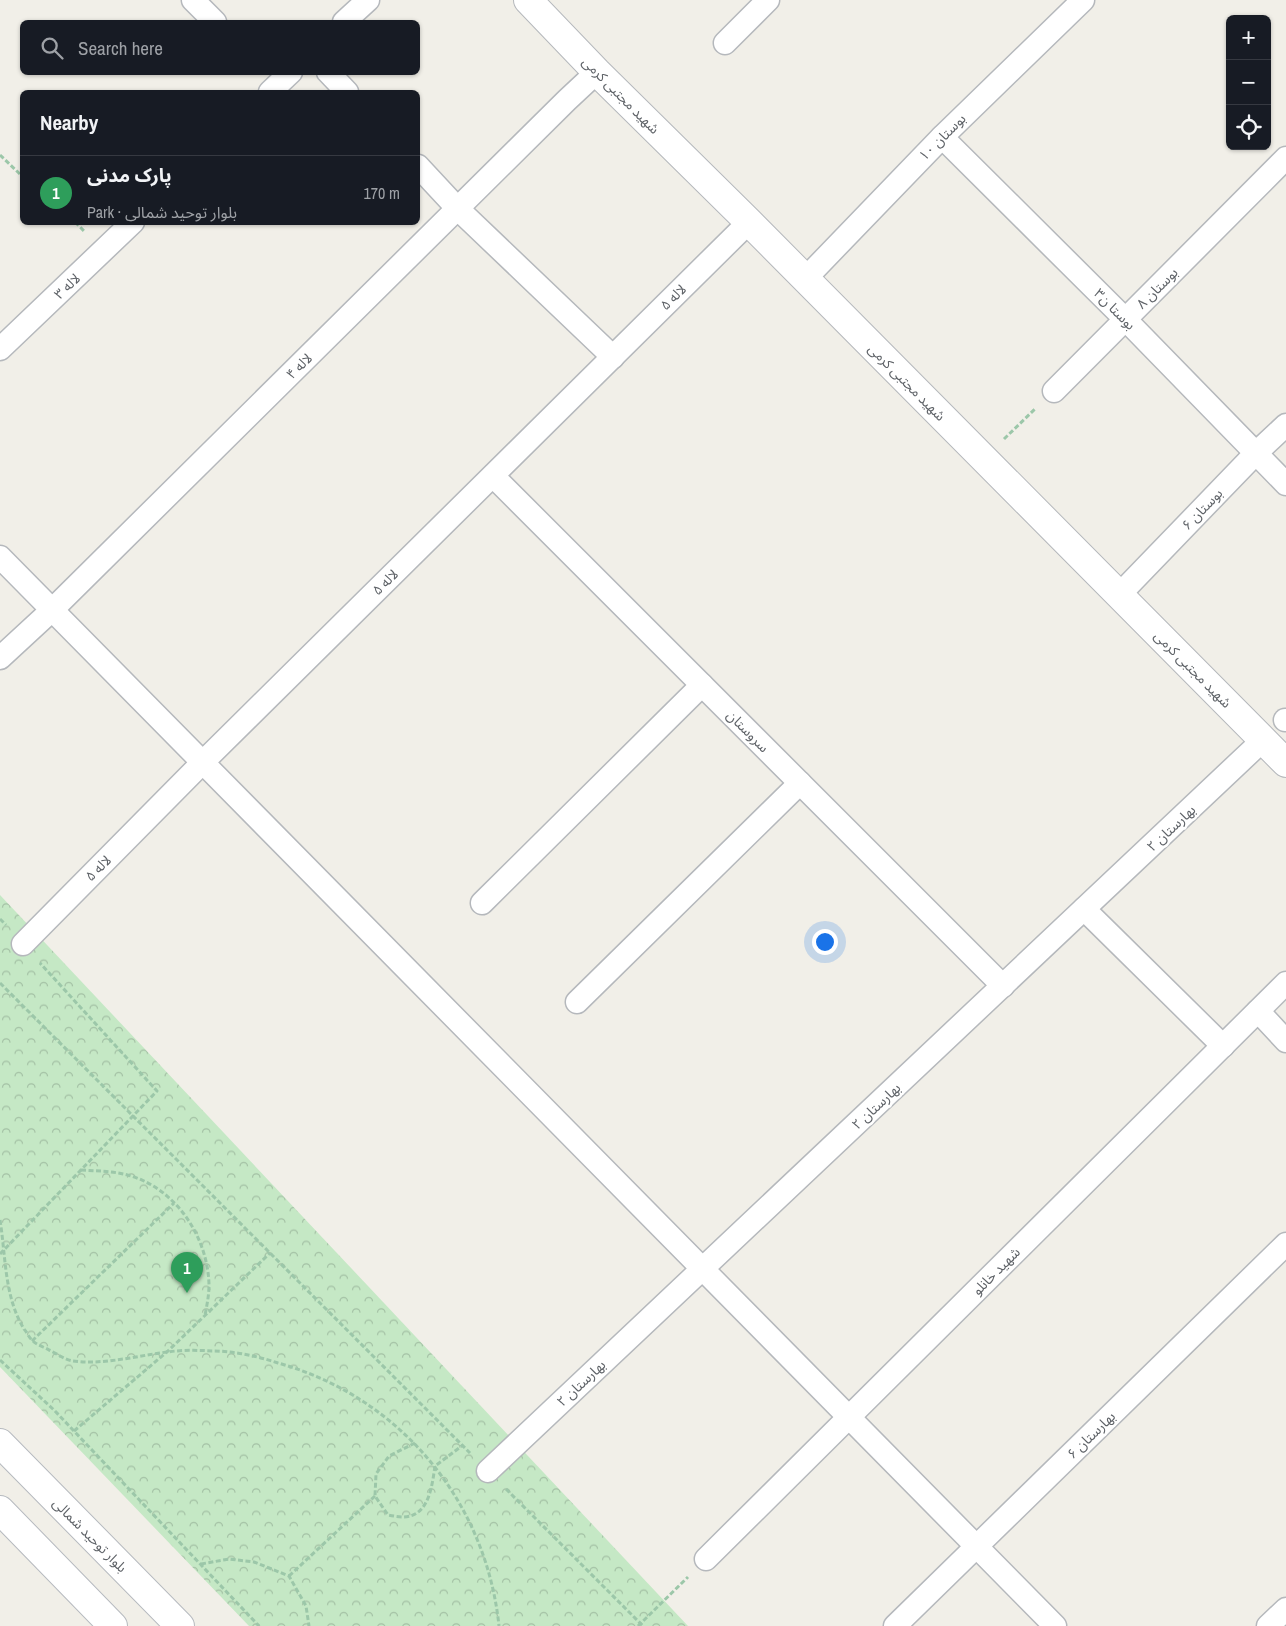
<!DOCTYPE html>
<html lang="en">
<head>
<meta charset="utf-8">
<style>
	body { margin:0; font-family:"Archivo Narrow","Noto Sans Arabic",sans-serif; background:#242831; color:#f1f3f6 }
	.controls { position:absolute; right:15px; top:15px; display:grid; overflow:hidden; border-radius:8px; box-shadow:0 1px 4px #0004 }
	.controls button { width:45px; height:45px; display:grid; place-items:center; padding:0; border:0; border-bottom:1px solid #363941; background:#171b24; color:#f1f3f6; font:25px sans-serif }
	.you { position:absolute; left:824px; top:941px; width:18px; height:18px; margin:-12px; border:4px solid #fff; border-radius:50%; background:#1a73e8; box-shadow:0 0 0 8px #1a73e833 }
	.badge { display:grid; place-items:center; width:32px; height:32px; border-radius:50%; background:#b45309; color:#fff; font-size:16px; font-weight:700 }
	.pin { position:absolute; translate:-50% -41px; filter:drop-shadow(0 1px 2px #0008) }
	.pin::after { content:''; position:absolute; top:26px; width:18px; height:15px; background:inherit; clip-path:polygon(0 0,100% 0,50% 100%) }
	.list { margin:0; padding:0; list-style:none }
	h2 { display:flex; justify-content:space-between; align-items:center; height:65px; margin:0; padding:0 20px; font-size:21px }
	h2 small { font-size:16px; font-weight:400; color:#9ea1a6 }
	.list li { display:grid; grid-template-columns:32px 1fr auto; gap:15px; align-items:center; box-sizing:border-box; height:70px; padding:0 20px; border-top:1px solid #363941 }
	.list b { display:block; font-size:19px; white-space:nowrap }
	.list p { margin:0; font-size:16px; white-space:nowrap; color:#9ea1a6 }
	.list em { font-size:16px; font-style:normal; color:#9ea1a6 }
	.icon { flex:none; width:28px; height:28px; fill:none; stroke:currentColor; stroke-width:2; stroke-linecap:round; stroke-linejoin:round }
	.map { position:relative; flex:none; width:1286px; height:1626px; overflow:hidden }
	.search { position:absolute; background:#171b24; box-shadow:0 1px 4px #0004; left:20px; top:20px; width:400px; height:55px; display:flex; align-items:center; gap:12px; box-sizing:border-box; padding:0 18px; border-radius:8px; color:#9ea1a6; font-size:19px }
	.panel { position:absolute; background:#171b24; box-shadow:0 1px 4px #0004; left:20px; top:90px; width:400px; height:135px; border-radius:8px }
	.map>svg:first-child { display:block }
	.forest { fill:url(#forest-crowns) }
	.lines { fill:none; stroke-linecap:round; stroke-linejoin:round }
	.minor-casing { stroke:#b5b8bc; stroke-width:25 }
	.tertiary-casing { stroke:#b5b8bc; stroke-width:30 }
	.secondary-casing { stroke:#b6babf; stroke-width:30 }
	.path { stroke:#9cc7a9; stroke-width:3; stroke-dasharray:5 2.5; stroke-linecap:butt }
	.minor { stroke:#fff; stroke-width:22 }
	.tertiary { stroke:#fff; stroke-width:28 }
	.secondary { stroke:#fff; stroke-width:28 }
	.labels { text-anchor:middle; stroke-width:5; stroke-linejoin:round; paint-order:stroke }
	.street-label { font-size:14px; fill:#5f6368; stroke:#fff }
</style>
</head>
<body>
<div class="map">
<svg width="1286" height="1626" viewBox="0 0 1286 1626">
	<defs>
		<pattern id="forest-crowns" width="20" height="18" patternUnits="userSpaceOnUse" patternTransform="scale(1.25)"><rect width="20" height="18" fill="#c5e8c5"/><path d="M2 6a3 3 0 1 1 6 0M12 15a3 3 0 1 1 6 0" fill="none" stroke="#a3c0a4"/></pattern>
	</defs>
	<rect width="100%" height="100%" fill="#f1efe8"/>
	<!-- forest -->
	<polygon class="forest" points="0,895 688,1626 249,1626 0,1367"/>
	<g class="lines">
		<defs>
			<g id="minor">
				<polyline points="193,0 215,22"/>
				<polyline points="344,22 368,0"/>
				<polyline points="725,43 768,0"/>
				<polyline points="328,72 347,92"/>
				<polyline points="270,92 291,72"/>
				<polyline points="942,137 1126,320 1286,484"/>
				<polyline points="418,166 458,209 613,357"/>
				<polyline points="805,279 942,137 1083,0"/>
				<polyline points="0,349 133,222"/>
				<polyline points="1054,391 1286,158"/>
				<polyline points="493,476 1003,986"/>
				<polyline points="0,557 1055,1626"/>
				<polyline points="1119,595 1256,453 1286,425"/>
				<polyline points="0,658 52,610 567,100 597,72"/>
				<polyline points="1285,720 1286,720"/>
				<polyline points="482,903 702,685"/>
				<polyline points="1084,909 1223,1046"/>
				<polyline points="23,944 203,762 749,222"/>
				<polyline points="577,1002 800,783"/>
				<polyline points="1258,1011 1286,1041"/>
				<polyline points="488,1471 1263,740"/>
				<polyline points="706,1559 1286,983"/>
				<polyline points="895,1626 1286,1244"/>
				<polyline points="1268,1626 1286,1609"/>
			</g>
			<polyline id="tertiary" points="528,0 597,72 749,222 1286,763"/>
			<g id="secondary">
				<polyline points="0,1443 180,1626"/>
				<polyline points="0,1510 113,1626"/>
			</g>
		</defs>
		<!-- minor casing -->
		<use href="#minor" class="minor-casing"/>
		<!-- tertiary casing -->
		<use href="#tertiary" class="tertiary-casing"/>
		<!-- secondary casing -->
		<use href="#secondary" class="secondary-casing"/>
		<!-- path -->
		<g class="path">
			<polyline points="0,155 22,176"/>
			<polyline points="75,222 85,232"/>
			<polyline points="1004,439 1035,409"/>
			<polyline points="0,919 6,925"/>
			<polyline points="0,983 470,1453"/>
			<path d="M81,1170C98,1171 115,1171 131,1176C177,1190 208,1238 209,1285C209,1295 207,1305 205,1315"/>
			<path d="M0,1220C6,1257 4,1296 24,1329C27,1332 29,1338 33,1341C37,1345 44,1347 49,1350C56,1353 65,1360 73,1361C104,1365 136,1356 167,1352C181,1350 197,1350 212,1351C234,1351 257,1356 278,1363C400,1397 486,1501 499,1626"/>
			<polyline points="0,1254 157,1091 40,963"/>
			<polyline points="32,1341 174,1203"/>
			<polyline points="0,1360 54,1410 259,1626"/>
			<polyline points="74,1431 168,1351 270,1253"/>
			<path d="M415,1443L389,1456L376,1474L375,1496L388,1515C393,1516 399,1517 404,1517C429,1516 432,1486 435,1466L463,1445"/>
			<polyline points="506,1489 643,1626"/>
			<polyline points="201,1564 229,1559 254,1562 289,1576 306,1606 309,1626"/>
			<polyline points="289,1576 375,1496"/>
			<polyline points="638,1626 688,1577"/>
		</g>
		<!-- minor -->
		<use href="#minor" class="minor"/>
		<!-- tertiary -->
		<use href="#tertiary" class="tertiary"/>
		<!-- secondary -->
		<use href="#secondary" class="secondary"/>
	</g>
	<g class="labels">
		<!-- street labels -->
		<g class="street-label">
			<text transform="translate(621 95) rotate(45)" y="5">شهید مجتبی کرمی</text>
			<text transform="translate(942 137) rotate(-45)" y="5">بوستان ۱۰</text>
			<text transform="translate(67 286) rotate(-44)" y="5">لاله ۳</text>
			<text transform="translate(1157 288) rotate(-45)" y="5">بوستان ۸</text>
			<text transform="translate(673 297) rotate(-45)" y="5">لاله ۵</text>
			<text transform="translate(1115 309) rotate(45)" y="5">بوستا ن۳</text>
			<text transform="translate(299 366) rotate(-45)" y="5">لاله ۴</text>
			<text transform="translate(907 382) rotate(45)" y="5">شهید مجتبی کرمی</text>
			<text transform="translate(1202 509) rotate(-46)" y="5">بوستان ۶</text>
			<text transform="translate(385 582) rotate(-45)" y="5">لاله ۵</text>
			<text transform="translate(1193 669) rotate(45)" y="5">شهید مجتبی کرمی</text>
			<text transform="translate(748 731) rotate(45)" y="5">سروستان</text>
			<text transform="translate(1171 828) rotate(-43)" y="5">بهارستان ۲</text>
			<text transform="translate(98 868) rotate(-45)" y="5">لاله ۵</text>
			<text transform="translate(876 1106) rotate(-43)" y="5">بهارستان ۲</text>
			<text transform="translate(996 1271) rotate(-45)" y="5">شهید خانلو</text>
			<text transform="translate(581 1383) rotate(-43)" y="5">بهارستان ۲</text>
			<text transform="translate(1091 1435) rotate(-44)" y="5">بهارستان ۶</text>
			<text transform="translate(90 1535) rotate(45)" y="5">بلوار توحید شمالی</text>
		</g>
	</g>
</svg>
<div class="controls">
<button>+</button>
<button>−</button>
<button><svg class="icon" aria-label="locate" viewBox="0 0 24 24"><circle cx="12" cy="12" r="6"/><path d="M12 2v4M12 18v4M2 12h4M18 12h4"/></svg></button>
</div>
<div class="you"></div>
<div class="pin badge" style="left:187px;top:1293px;background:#2e9e5b">1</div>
<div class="search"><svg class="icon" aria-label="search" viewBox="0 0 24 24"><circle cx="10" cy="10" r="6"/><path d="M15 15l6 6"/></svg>Search here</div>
<section class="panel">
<h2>Nearby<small></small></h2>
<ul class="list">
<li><span class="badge" style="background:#2e9e5b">1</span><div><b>پارک مدنی</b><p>Park · بلوار توحید شمالی</p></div><em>170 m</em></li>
</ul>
</section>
</div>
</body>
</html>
